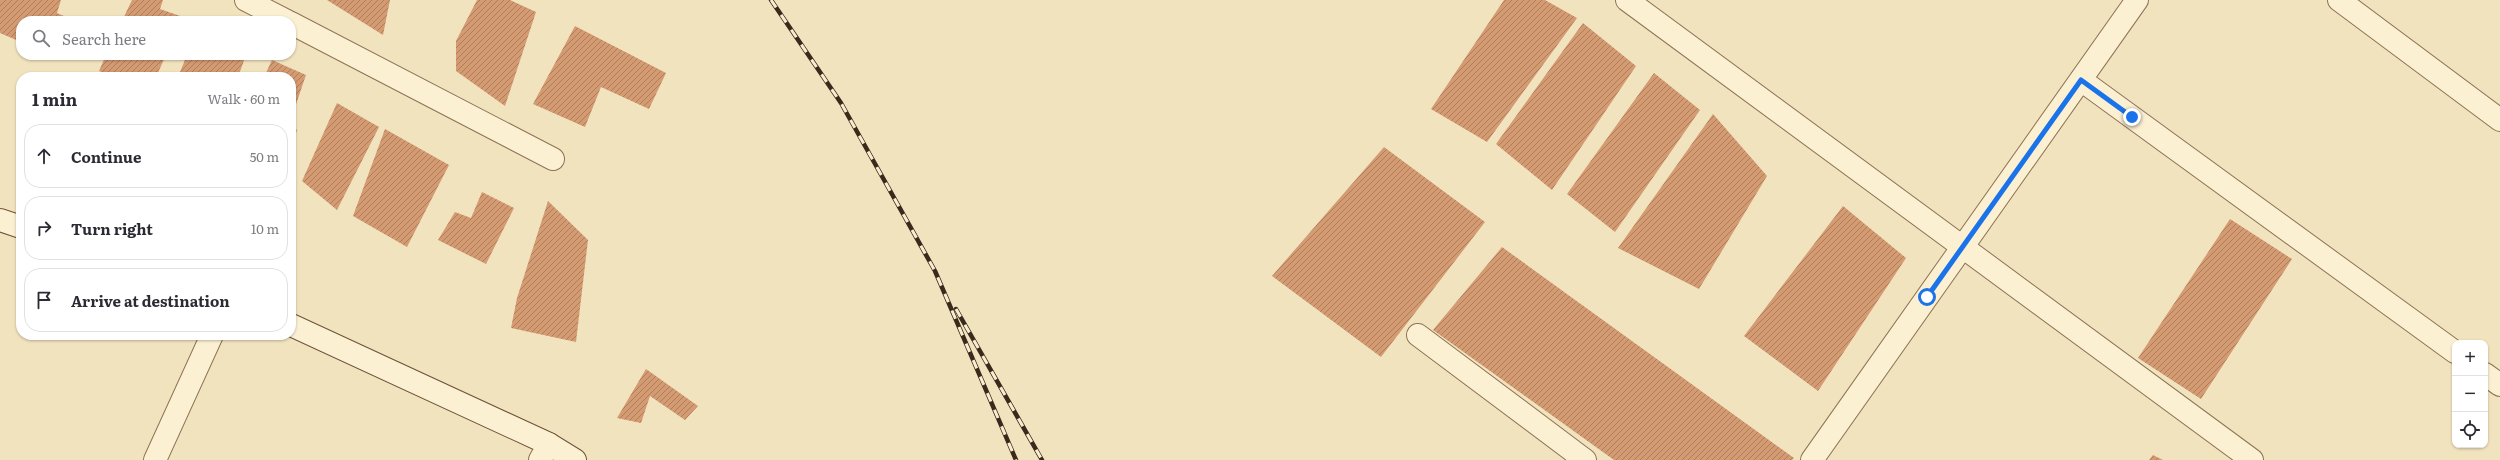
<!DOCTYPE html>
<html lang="en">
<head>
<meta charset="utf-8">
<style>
	body { margin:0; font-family:Literata,serif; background:#f7f7f7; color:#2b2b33 }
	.controls { position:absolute; right:12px; bottom:12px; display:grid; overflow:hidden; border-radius:8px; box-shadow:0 1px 3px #0004 }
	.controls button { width:36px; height:36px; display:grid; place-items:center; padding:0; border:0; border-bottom:1px solid #e1e1e2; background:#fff; color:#2b2b33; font:20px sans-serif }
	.stop { position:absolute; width:12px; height:12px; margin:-9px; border:3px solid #1a73e8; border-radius:50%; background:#fff }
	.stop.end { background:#1a73e8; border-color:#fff; box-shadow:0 1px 4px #0008 }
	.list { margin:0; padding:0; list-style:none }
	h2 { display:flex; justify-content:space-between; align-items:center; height:52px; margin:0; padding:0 16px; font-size:17px }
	h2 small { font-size:13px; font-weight:400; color:#7c7c81 }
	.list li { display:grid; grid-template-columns:26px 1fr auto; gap:12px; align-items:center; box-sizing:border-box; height:64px; margin:0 8px 8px; padding:0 8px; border:1px solid #e1e1e2; border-radius:16px }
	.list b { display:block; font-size:15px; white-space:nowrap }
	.list em { font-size:13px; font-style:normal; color:#7c7c81 }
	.icon { flex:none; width:22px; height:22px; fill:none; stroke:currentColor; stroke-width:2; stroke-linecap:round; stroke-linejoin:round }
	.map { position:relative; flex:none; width:2500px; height:460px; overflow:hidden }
	.search { position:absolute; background:#fff; box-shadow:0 1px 3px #0004; left:16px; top:16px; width:280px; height:44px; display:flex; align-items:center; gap:10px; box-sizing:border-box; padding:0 14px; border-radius:16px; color:#7c7c81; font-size:15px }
	.panel { position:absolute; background:#fff; box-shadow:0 1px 3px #0004; left:16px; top:72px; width:280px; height:268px; border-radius:16px }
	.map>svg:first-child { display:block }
	.building { fill:url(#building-hatch) }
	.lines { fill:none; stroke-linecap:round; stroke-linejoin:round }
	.street-casing { stroke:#8d7355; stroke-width:24 }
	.secondary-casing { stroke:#6e5339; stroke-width:24 }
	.street { stroke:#fcf0d3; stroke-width:22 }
	.secondary { stroke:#fcf0d3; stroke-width:22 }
	.rail-casing { stroke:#3b2a1b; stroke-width:4.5 }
	.rail { stroke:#f9edcf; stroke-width:3; stroke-dasharray:9; stroke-linecap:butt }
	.route { stroke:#1a73e8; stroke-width:5 }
</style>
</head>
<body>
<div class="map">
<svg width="2500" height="460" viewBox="0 0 2500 460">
	<defs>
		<pattern id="building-hatch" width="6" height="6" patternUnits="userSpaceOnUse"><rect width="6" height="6" fill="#d49a71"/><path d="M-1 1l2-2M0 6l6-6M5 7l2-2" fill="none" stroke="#ad7e5c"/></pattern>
	</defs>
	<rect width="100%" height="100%" fill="#f2e3bf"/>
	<!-- building -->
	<g class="building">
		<polygon points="0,0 61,0 57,13 75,21 21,21 21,42 0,33"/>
		<polygon points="132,0 163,0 160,9 183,17 181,21 122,21"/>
		<polygon points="327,0 390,0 383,35"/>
		<polygon points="477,0 510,0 536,12 505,106 456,71 456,41"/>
		<polygon points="1504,0 1545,0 1577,18 1487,142 1431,109"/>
		<polygon points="1583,23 1636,66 1552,190 1496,144"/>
		<polygon points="575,26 666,73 649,109 601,87 585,127 533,104"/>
		<polygon points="50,55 64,55 62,60"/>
		<polygon points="106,55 166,55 156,77 115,77 99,71"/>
		<polygon points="187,55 246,55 238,77 178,77"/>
		<polygon points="272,60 306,75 291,119 291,77 264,77"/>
		<polygon points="1654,73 1700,110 1615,232 1567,194"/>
		<polygon points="337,103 379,127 337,210 302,181"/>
		<polygon points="1713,114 1767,176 1699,289 1618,248"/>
		<polygon points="291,126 297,130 291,150"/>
		<polygon points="385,129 449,165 407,247 353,216"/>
		<polygon points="1384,147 1485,222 1381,357 1272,276"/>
		<polygon points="482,192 514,208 486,264 438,240 455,212 471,218"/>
		<polygon points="548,201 588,240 576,342 511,328 517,298"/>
		<polygon points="1843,206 1906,258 1818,391 1744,336"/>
		<polygon points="2230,219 2292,259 2201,399 2138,358"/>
		<polygon points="1502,247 1794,458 1792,460 1614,460 1433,330"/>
		<polygon points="646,369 698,406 685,420 650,396 641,423 617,418"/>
		<polygon points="2153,455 2163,460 2149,460"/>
	</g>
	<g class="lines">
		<defs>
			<g id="street">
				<polyline points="246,0 287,21"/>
				<polyline points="1627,0 2252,460"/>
				<polyline points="2339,0 2500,120"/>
				<polyline points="291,23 553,159"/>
				<polyline points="2081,80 2455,352"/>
				<polyline points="1418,335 1585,460"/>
				<polyline points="2485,374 2500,385"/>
				<polyline points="155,460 212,335"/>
				<polyline points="540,460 549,444"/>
				<polyline points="1812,460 2137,0"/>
			</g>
			<g id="secondary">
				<polyline points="0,220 21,227"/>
				<polyline points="291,325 549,444 575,460"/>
			</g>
		</defs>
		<!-- street casing -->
		<use href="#street" class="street-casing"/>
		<!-- secondary casing -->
		<use href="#secondary" class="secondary-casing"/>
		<!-- street -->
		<use href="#street" class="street"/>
		<!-- secondary -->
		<use href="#secondary" class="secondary"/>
		<defs>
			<g id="rail">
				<polyline points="771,0 841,103 935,271 1016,460"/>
				<polyline points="956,309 1042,460"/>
			</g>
		</defs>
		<!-- rail casing -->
		<use href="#rail" class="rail-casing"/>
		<!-- rail -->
		<use href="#rail" class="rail"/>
	</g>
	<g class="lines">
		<!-- route -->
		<polyline class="route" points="1927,297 2081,80 2132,117"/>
	</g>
</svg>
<div class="controls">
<button>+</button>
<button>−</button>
<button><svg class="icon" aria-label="locate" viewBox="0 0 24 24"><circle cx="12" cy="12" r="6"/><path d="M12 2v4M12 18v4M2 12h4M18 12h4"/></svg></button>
</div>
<div class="stop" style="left:1927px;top:297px"></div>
<div class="stop end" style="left:2132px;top:117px"></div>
<div class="search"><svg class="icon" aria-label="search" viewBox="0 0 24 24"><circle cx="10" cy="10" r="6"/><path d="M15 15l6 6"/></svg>Search here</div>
<section class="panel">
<h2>1 min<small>Walk · 60 m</small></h2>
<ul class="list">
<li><svg class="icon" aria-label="ahead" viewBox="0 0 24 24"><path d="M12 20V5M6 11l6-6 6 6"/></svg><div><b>Continue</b></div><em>50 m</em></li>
<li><svg class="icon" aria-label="right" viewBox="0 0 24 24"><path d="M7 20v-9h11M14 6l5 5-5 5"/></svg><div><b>Turn right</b></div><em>10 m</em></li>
<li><svg class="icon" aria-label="arrive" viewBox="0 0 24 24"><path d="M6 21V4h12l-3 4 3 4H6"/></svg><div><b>Arrive at destination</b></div></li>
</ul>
</section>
</div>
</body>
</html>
